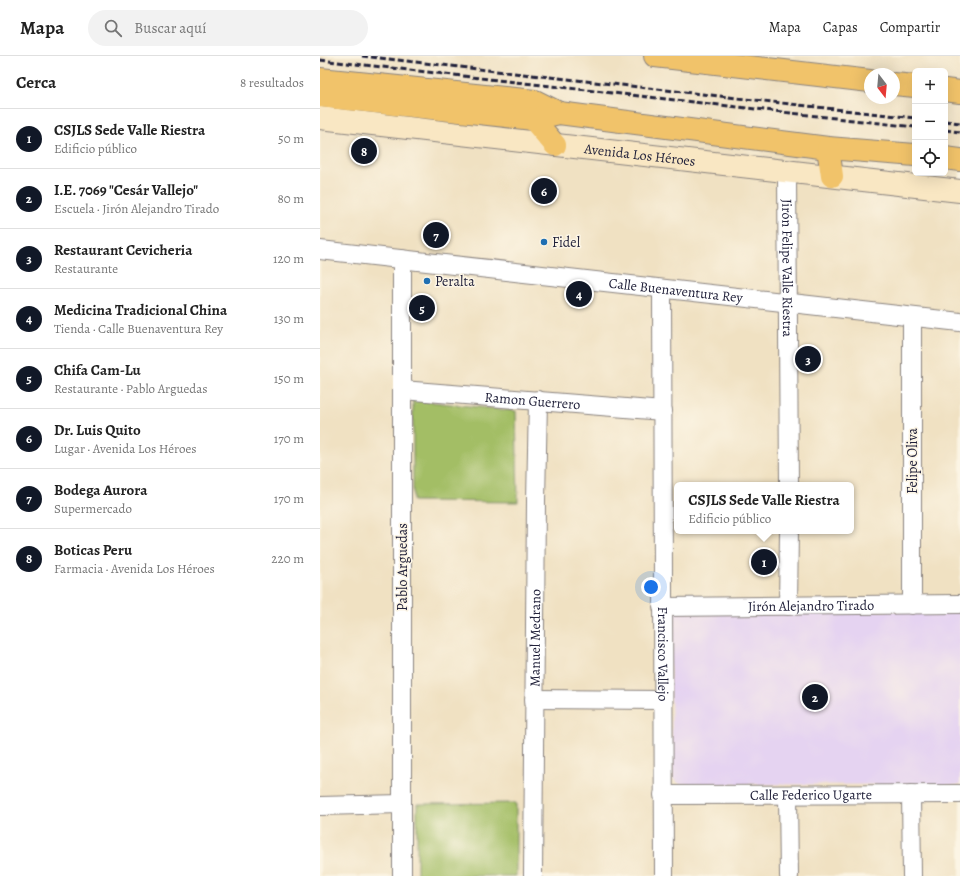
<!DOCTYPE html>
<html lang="es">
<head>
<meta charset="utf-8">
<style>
	body { margin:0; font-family:Alegreya,serif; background:#f2f2f2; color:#222 }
	.controls { position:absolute; right:12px; top:12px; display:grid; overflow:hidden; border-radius:6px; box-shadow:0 4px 16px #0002 }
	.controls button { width:36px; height:36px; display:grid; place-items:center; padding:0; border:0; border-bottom:1px solid #e0e0e0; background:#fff; color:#222; font:20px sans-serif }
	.compass { position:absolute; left:544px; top:12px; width:36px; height:36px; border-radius:50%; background:#fff; box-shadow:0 4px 16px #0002; rotate:164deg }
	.you { position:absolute; left:331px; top:531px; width:14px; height:14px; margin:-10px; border:3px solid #fff; border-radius:50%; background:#1a73e8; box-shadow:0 0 0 6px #1a73e833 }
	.badge { display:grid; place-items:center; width:26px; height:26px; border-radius:50%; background:#111827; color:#fff; font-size:13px; font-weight:700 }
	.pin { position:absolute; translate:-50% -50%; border:2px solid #fff; box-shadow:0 1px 4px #0006 }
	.popup { position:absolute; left:354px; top:426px; width:180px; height:52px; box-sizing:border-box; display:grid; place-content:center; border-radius:6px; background:#fff; filter:drop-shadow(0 1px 3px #0005); font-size:13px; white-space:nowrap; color:#767676 }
	.popup b { font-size:15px; color:#222 }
	.popup::after { content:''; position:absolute; left:50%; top:100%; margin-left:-8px; border:8px solid transparent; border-top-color:#fff }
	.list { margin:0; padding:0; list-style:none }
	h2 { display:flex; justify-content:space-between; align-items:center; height:52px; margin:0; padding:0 16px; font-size:17px }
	h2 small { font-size:13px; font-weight:400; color:#767676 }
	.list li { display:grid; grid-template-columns:26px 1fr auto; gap:12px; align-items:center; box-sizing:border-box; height:60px; padding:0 16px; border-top:1px solid #e0e0e0 }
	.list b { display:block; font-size:15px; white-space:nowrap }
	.list p { margin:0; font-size:13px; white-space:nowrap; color:#767676 }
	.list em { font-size:13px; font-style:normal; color:#767676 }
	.icon { flex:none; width:22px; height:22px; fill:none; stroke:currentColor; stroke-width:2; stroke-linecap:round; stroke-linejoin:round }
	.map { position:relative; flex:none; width:640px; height:820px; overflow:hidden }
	header { display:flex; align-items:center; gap:24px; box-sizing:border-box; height:56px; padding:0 20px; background:#fff; border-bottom:1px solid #e0e0e0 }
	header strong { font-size:19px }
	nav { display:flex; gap:22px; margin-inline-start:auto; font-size:14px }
	.search { width:280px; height:36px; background:#f2f2f2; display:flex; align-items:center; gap:10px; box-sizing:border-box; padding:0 14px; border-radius:22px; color:#767676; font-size:15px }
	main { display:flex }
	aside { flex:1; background:#fff }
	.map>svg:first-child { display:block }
	.built { fill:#e5d3f1 }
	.green { fill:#a3be65; stroke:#627050 }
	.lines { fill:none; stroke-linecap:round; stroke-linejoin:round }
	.street-casing { stroke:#89827e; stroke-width:20 }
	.secondary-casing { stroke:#89827e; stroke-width:24 }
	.primary-casing { stroke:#89827e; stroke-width:24 }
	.street { stroke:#fff; stroke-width:18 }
	.secondary { stroke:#f9e7c3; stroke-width:22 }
	.primary { stroke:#f1c36a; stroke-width:22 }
	.rail { stroke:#22223b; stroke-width:3; stroke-dasharray:6 3; stroke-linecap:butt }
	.poi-dot { fill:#1f6fb2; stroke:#fcf5e5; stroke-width:1.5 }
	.labels { text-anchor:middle; stroke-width:3; stroke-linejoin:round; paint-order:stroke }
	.street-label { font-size:14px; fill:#22223b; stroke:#fcf5e5 }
	.poi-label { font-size:14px; fill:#22223b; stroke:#fcf5e5; text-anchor:start }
</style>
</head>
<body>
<header>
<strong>Mapa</strong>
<div class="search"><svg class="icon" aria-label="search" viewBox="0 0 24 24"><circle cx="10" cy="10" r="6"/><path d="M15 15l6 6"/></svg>Buscar aquí</div>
<nav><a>Mapa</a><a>Capas</a><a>Compartir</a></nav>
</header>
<main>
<aside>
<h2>Cerca<small>8 resultados</small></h2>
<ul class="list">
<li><span class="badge">1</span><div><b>CSJLS Sede Valle Riestra</b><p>Edificio público</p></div><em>50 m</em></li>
<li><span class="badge">2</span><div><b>I.E. 7069 &quot;Cesár Vallejo&quot;</b><p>Escuela · Jirón Alejandro Tirado</p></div><em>80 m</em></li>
<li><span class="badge">3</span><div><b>Restaurant Cevicheria</b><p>Restaurante</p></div><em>120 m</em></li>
<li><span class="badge">4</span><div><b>Medicina Tradicional China</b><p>Tienda · Calle Buenaventura Rey</p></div><em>130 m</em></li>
<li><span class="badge">5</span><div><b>Chifa Cam-Lu</b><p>Restaurante · Pablo Arguedas</p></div><em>150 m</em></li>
<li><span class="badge">6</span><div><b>Dr. Luis Quito</b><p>Lugar · Avenida Los Héroes</p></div><em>170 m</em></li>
<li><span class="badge">7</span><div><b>Bodega Aurora</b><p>Supermercado</p></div><em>170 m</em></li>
<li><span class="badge">8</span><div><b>Boticas Peru</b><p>Farmacia · Avenida Los Héroes</p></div><em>220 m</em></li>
</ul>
</aside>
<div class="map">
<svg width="640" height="820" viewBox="0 0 640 820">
	<rect width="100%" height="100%" fill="#fcf5e5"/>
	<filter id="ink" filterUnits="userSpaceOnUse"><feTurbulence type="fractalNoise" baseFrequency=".025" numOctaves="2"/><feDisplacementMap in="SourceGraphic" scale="8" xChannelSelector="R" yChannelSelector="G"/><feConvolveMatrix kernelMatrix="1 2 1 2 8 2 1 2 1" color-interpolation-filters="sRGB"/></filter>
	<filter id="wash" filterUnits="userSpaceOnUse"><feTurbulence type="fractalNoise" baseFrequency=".012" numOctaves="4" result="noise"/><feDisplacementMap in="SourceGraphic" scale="16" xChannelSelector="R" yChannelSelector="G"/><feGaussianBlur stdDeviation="0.9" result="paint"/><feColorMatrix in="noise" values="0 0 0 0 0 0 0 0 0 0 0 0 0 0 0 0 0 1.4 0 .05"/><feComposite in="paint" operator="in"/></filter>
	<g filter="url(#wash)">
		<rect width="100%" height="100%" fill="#f0e1c2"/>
		<!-- built -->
		<polygon class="built" points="354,555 640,555 640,729 360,728 353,723 349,560"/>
		<!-- green -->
		<g class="green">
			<polygon points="93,344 196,355 198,446 93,445"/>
			<polygon points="196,747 196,820 97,820 97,748"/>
		</g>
	</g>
	<g filter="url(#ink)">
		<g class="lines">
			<defs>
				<g id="street">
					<path id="s1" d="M467,116L469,429"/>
					<path id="s2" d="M0,194L640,266"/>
					<path id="s3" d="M342,233L344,820"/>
					<polyline points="592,261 592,549"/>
					<path id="s4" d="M82,334L343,355"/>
					<polyline points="468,550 469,475"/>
					<path id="s5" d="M342,551L640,548"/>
					<polyline points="214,643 342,644"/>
					<polyline points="591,738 592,820"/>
					<path id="s6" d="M343,739L640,738"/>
					<polyline points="468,739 469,820"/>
					<polyline points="0,750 82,748"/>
					<polyline points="82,820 82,203"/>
					<path id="s7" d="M213,820L216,445L218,344"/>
				</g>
				<g id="secondary">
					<path id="s8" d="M0,62L640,135"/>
				</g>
				<g id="primary">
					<polyline points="335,0 550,25"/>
					<polyline points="0,23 215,45 239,57"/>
					<polyline points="574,28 595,30"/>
					<polyline points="625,34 640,36"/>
					<polyline points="0,40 213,63 239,57 508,92 595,99"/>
					<polyline points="213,63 235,89"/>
					<polyline points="508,92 512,120"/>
					<polyline points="625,102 640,104"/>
				</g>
			</defs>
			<!-- street casing -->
			<use href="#street" class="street-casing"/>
			<!-- secondary casing -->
			<use href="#secondary" class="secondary-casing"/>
			<!-- primary casing -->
			<use href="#primary" class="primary-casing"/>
			<!-- street -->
			<use href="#street" class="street"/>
			<!-- secondary -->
			<use href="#secondary" class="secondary"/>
			<!-- primary -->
			<use href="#primary" class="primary"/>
			<!-- rail -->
			<g class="rail">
				<polyline points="42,0 595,62"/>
				<polyline points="0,4 595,71"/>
				<polyline points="625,65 640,67"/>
				<polyline points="625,74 640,76"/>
			</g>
		</g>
	</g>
	<!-- markers -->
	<g class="poi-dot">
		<circle cx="224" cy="186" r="4"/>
		<circle cx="107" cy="225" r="4"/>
	</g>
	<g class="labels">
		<!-- street labels -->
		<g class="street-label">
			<text dy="5" stroke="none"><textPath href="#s8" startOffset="322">Avenida Los Héroes</textPath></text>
			<text dy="5" stroke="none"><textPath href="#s1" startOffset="96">Jirón Felipe Valle Riestra</textPath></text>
			<text dy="5" stroke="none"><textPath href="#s2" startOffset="358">Calle Buenaventura Rey</textPath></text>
			<text dy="5" stroke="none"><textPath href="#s4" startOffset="131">Ramon Guerrero</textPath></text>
			<text transform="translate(592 405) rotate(-90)" y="5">Felipe Oliva</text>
			<text transform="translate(82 511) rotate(-90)" y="5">Pablo Arguedas</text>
			<text dy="5" stroke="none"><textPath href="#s5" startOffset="149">Jirón Alejandro Tirado</textPath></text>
			<text dy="5" stroke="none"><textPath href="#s7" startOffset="238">Manuel Medrano</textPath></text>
			<text dy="5" stroke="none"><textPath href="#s3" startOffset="365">Francisco Vallejo</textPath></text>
			<text dy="5" stroke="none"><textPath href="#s6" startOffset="148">Calle Federico Ugarte</textPath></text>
		</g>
		<!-- poi labels -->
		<g class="poi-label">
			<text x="232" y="191">Fidel</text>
			<text x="115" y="230">Peralta</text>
		</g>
	</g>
</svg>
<div class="controls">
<button>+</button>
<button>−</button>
<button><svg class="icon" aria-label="locate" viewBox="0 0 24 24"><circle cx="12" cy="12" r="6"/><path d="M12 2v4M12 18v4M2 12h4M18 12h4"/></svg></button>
</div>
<svg class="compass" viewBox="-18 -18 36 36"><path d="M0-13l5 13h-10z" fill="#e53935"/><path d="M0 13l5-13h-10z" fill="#767676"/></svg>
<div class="you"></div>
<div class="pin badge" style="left:444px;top:506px">1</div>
<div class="popup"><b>CSJLS Sede Valle Riestra</b>Edificio público</div>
<div class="pin badge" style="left:495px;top:641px">2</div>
<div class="pin badge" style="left:488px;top:303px">3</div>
<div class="pin badge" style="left:259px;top:238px">4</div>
<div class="pin badge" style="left:102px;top:252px">5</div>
<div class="pin badge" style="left:224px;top:135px">6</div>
<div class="pin badge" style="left:116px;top:179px">7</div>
<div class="pin badge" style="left:44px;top:95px">8</div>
</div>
</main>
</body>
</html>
